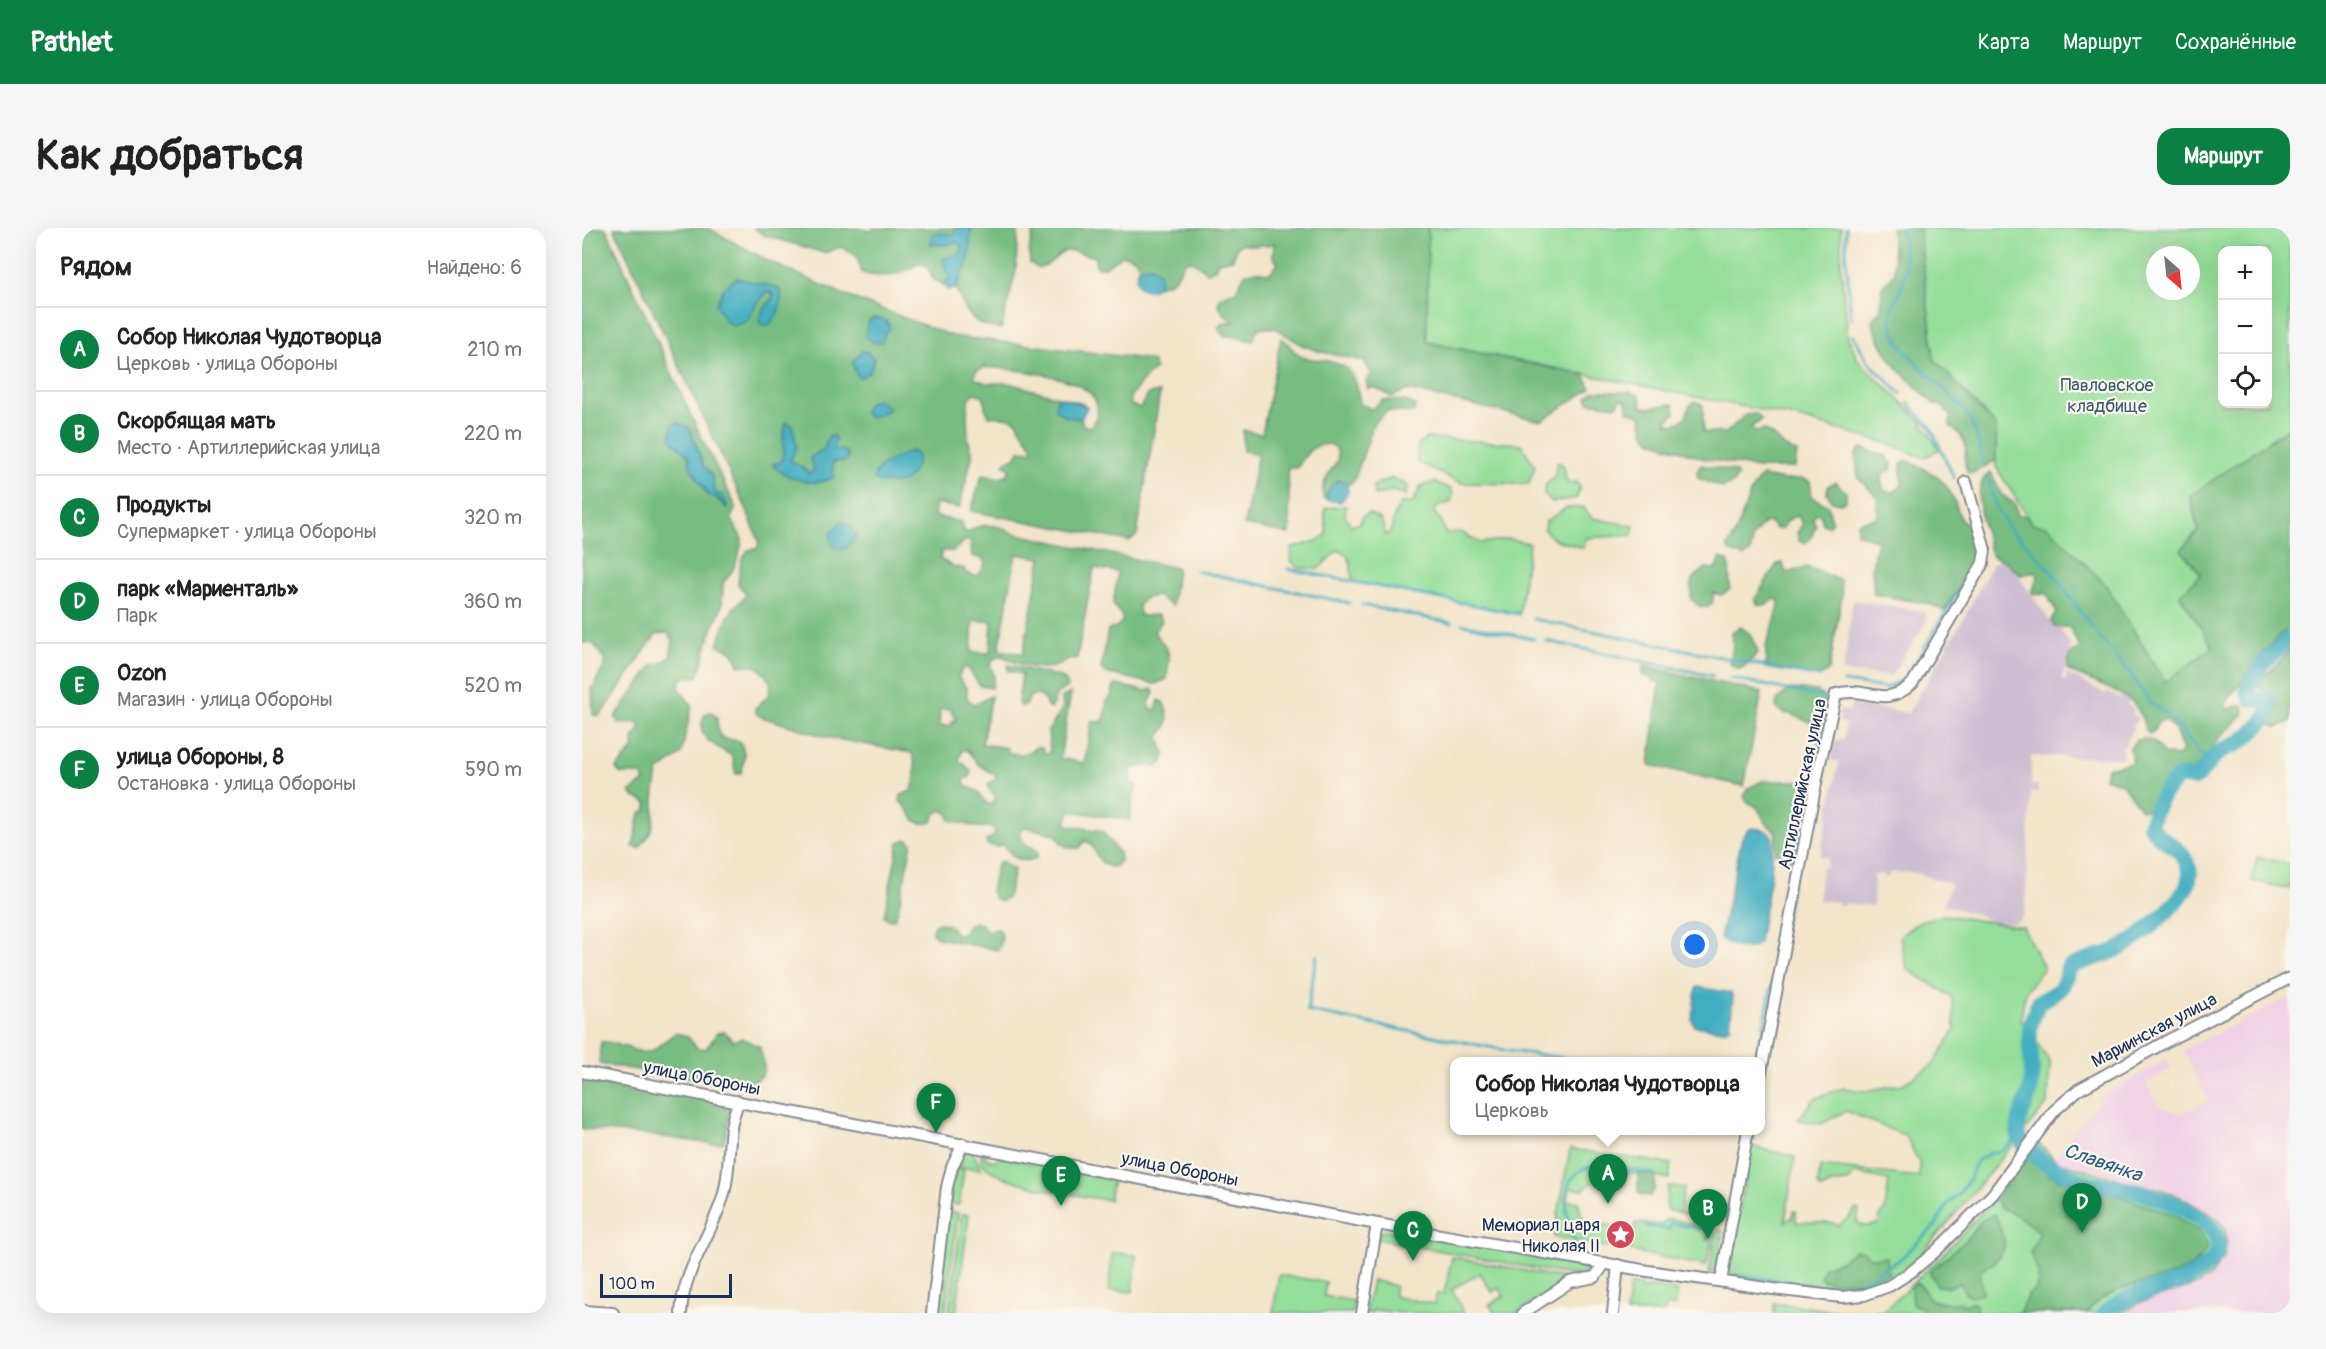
<!DOCTYPE html>
<html lang="ru">
<head>
<meta charset="utf-8">
<style>
	body { margin:0; font-family:Pangolin,sans-serif; background:#f6f6f6; color:#222 }
	.controls { position:absolute; right:18px; top:18px; display:grid; overflow:hidden; border-radius:12px; box-shadow:0 6px 24px #0002 }
	.controls button { width:54px; height:54px; display:grid; place-items:center; padding:0; border:0; border-bottom:2px solid #e0e0e0; background:#fff; color:#222; font:30px sans-serif }
	.compass { position:absolute; left:1564px; top:18px; width:54px; height:54px; border-radius:50%; background:#fff; box-shadow:0 6px 24px #0002; rotate:153deg }
	.scale { position:absolute; left:18px; bottom:15px; width:132px; box-sizing:border-box; padding-left:6px; border:3px solid #1b2f5e; border-top:0; font-size:16px; line-height:21px; white-space:nowrap; color:#1b2f5e; -webkit-text-stroke:4px #fbf7ec; paint-order:stroke }
	.you { position:absolute; left:1113px; top:717px; width:21px; height:21px; margin:-15px; border:4px solid #fff; border-radius:50%; background:#1a73e8; box-shadow:0 0 0 9px #1a73e833 }
	.badge { display:grid; place-items:center; width:39px; height:39px; border-radius:50%; background:#0b8043; color:#fff; font-size:20px; font-weight:700 }
	.pin { position:absolute; translate:-50% -50px; filter:drop-shadow(0 2px 3px #0008) }
	.pin::after { content:''; position:absolute; top:32px; width:21px; height:18px; background:inherit; clip-path:polygon(0 0,100% 0,50% 100%) }
	.popup { position:absolute; left:868px; top:829px; width:315px; height:78px; box-sizing:border-box; display:grid; place-content:center; border-radius:12px; background:#fff; filter:drop-shadow(0 2px 4px #0005); font-size:20px; white-space:nowrap; color:#767676 }
	.popup b { font-size:22px; color:#222 }
	.popup::after { content:''; position:absolute; left:50%; top:100%; margin-left:-12px; border:12px solid transparent; border-top-color:#fff }
	.list { margin:0; padding:0; list-style:none }
	h2 { display:flex; justify-content:space-between; align-items:center; height:78px; margin:0; padding:0 24px; font-size:26px }
	h2 small { font-size:20px; font-weight:400; color:#767676 }
	.list li { display:grid; grid-template-columns:39px 1fr auto; gap:18px; align-items:center; box-sizing:border-box; height:84px; padding:0 24px; border-top:2px solid #e0e0e0 }
	.list b { display:block; font-size:22px; white-space:nowrap }
	.list p { margin:0; font-size:20px; white-space:nowrap; color:#767676 }
	.list em { font-size:20px; font-style:normal; color:#767676 }
	.icon { flex:none; width:33px; height:33px; fill:none; stroke:currentColor; stroke-width:2; stroke-linecap:round; stroke-linejoin:round }
	.map { position:relative; flex:none; width:1708px; height:1085px; overflow:hidden; border-radius:18px }
	header { display:flex; align-items:center; gap:36px; box-sizing:border-box; height:84px; padding:0 30px; background:#0b8043; color:#fff }
	header strong { font-size:28px }
	nav { display:flex; gap:33px; margin-inline-start:auto; font-size:21px }
	.intro { display:flex; align-items:center; justify-content:space-between; box-sizing:border-box; height:144px; padding:0 36px }
	h1 { margin:0; font-size:42px }
	.button { padding:15px 27px; border-radius:18px; background:#0b8043; color:#fff; font-size:21px; font-weight:700 }
	main { display:flex; gap:36px; padding:0 36px }
	aside { flex:1; background:#fff; border-radius:18px; box-shadow:0 6px 24px #0002 }
	.map>svg:first-child { display:block }
	.built { fill:#f0d0e5 }
	.industrial { fill:#cebed2 }
	.green { fill:#94de99; stroke:#58867c; stroke-width:1.5; fill-rule:evenodd }
	.forest { fill:#77bd81; stroke:#497670; stroke-width:1.5; fill-rule:evenodd }
	.water { fill:#41adc0; stroke:#2e6e8f; stroke-width:1.5 }
	.lines { fill:none; stroke-linecap:round; stroke-linejoin:round }
	.stream { stroke:#41adc0; stroke-width:3 }
	.river { stroke:#41adc0; stroke-width:16 }
	.minor-casing { stroke:#868a94; stroke-width:14 }
	.minor { stroke:#fff; stroke-width:10 }
	.labels { text-anchor:middle; stroke-width:4.5; stroke-linejoin:round; paint-order:stroke }
	.park-label { font-size:18px; fill:#395b6d; stroke:#fbf7ec }
	.street-label { font-size:18px; fill:#1b2f5e; stroke:#fbf7ec }
	.poi-label { font-size:18px; fill:#1b2f5e; stroke:#fbf7ec; text-anchor:end }
	.water-label { font-size:20px; font-style:italic; fill:#285b80; stroke:#fbf7ec }
</style>
</head>
<body>
<header>
<strong>Pathlet</strong>
<nav><a>Карта</a><a>Маршрут</a><a>Сохранённые</a></nav>
</header>
<div class="intro"><h1>Как добраться</h1><a class="button">Маршрут</a></div>
<main>
<aside>
<h2>Рядом<small>Найдено: 6</small></h2>
<ul class="list">
<li><span class="badge">A</span><div><b>Собор Николая Чудотворца</b><p>Церковь · улица Обороны</p></div><em>210 m</em></li>
<li><span class="badge">B</span><div><b>Скорбящая мать</b><p>Место · Артиллерийская улица</p></div><em>220 m</em></li>
<li><span class="badge">C</span><div><b>Продукты</b><p>Супермаркет · улица Обороны</p></div><em>320 m</em></li>
<li><span class="badge">D</span><div><b>парк «Мариенталь»</b><p>Парк</p></div><em>360 m</em></li>
<li><span class="badge">E</span><div><b>Ozon</b><p>Магазин · улица Обороны</p></div><em>520 m</em></li>
<li><span class="badge">F</span><div><b>улица Обороны, 8</b><p>Остановка · улица Обороны</p></div><em>590 m</em></li>
</ul>
</aside>
<div class="map">
<svg width="1708" height="1085" viewBox="0 0 1708 1085">
	<rect width="100%" height="100%" fill="#fbf7ec"/>
	<filter id="ink" filterUnits="userSpaceOnUse"><feTurbulence type="fractalNoise" baseFrequency=".0167" numOctaves="2"/><feDisplacementMap in="SourceGraphic" scale="12" xChannelSelector="R" yChannelSelector="G"/><feConvolveMatrix kernelMatrix="1 2 1 2 8 2 1 2 1" color-interpolation-filters="sRGB"/></filter>
	<filter id="wash" filterUnits="userSpaceOnUse"><feTurbulence type="fractalNoise" baseFrequency=".008" numOctaves="4" result="noise"/><feDisplacementMap in="SourceGraphic" scale="24" xChannelSelector="R" yChannelSelector="G"/><feGaussianBlur stdDeviation="1.35" result="paint"/><feColorMatrix in="noise" values="0 0 0 0 0 0 0 0 0 0 0 0 0 0 0 0 0 1.4 0 .05"/><feComposite in="paint" operator="in"/></filter>
	<g filter="url(#wash)">
		<rect width="100%" height="100%" fill="#f2e4c9"/>
		<!-- built -->
		<polygon class="built" points="1708,769 1708,1085 1540,1085 1557,1075 1615,1056 1629,1048 1565,960 1476,934 1472,930 1522,867 1585,831 1590,841 1564,856 1578,879 1600,886 1626,872 1601,822"/>
		<!-- industrial -->
		<g class="industrial">
			<polygon points="1417,330 1428,338 1436,333 1439,337 1432,342 1470,396 1474,394 1482,407 1488,418 1488,428 1479,452 1483,453 1486,446 1524,466 1525,464 1538,471 1539,469 1548,472 1545,477 1552,481 1550,486 1556,489 1542,519 1540,518 1540,530 1449,528 1449,557 1456,557 1456,564 1449,564 1443,684 1438,692 1432,695 1417,695 1416,697 1410,698 1409,693 1399,688 1361,677 1369,656 1330,644 1307,645 1307,649 1302,650 1302,646 1292,647 1291,678 1263,675 1262,678 1257,677 1257,674 1236,672 1240,639 1244,640 1245,630 1238,628 1257,533 1249,533 1251,513 1262,511 1263,495 1257,494 1258,482 1267,483 1269,476 1326,485 1366,418 1364,416 1367,412 1369,413 1412,334 1414,335"/>
			<polygon points="1271,372 1345,384 1343,396 1309,448 1261,444"/>
		</g>
		<!-- green -->
		<g class="green">
			<polygon points="846,0 1259,0 1259,38 1266,110 1277,133 1339,193 1357,221 1342,230 1307,216 1212,189 845,114"/>
			<path d="M1337,0H1708V198L1608,268L1616,302L1619,346L1598,367L1632,419L1583,454L1523,356L1450,296L1414,239V198L1352,131ZM1640,22H1686V176H1640ZM1573,27H1609V63H1573Z"/>
			<polygon points="844,210 939,216 953,238 947,256 879,255 835,234 836,217"/>
			<polygon points="975,234 981,236 985,255 995,254 998,259 995,270 970,274 962,266 964,256 972,250"/>
			<polygon points="810,250 826,258 823,268 812,263 793,267 791,258"/>
			<path d="M853,254L869,261L871,267L868,275L857,277L852,285L859,292L863,305L879,304L898,315L927,311L947,315L937,386L770,354C769,340 771,327 756,322L736,341L717,340L709,333L710,320L735,313L744,307C746,297 741,290 743,280L764,278L763,288L769,297L778,296L780,289L787,285L799,292L804,307L809,303L813,285L819,275H831L839,258Z"/>
			<polygon points="1001,279 1010,290 1052,298 1050,307 1005,310 1001,320 971,311 962,301 963,294 984,280"/>
			<polygon points="1675,629 1708,636 1708,661 1670,653"/>
			<polygon points="1361,687 1441,699 1462,740 1443,764 1439,792 1468,834 1466,875 1337,1029 1310,1051 1294,1058 1272,1064 1257,1065 1158,1052 1150,1049 1146,1038 1170,918 1213,929 1203,994 1210,990 1212,983 1214,983 1214,994 1252,995 1255,998 1268,989 1273,981 1277,982 1275,993 1278,997 1286,998 1296,996 1298,988 1303,982 1307,952 1273,945 1266,954 1252,955 1239,961 1236,957 1238,938 1337,949 1338,937 1324,908 1264,883 1239,896 1216,892 1232,871 1261,860 1283,863 1321,856 1351,837 1373,802 1370,769 1325,741 1318,708 1338,693"/>
			<polygon points="1456,915 1476,934 1560,958 1579,961 1601,970 1634,990 1643,1000 1645,1013 1642,1029 1629,1048 1616,1056 1557,1075 1540,1085 1288,1085 1303,1082 1362,1025 1413,970"/>
			<polygon points="988,921 1089,936 1087,951 1074,949 1073,947 1041,945 1039,957 1010,954 1001,962 988,960 986,973 997,974 998,983 1002,992 991,991 991,994 1003,995 1003,997 1006,996 1032,998 1033,1011 1041,1012 1040,1022 972,1009"/>
			<polygon points="382,923 391,924 399,941 376,939"/>
			<path d="M399,926L404,927V931L413,933L418,929L531,950L527,972C506,969 390,954 399,926Z"/>
			<polygon points="375,941 382,942 377,977 368,976 369,958"/>
			<polygon points="1086,958 1102,960 1098,985 1133,993 1086,982 1084,976"/>
			<polygon points="369,984 376,985 363,1085 353,1085 366,985"/>
			<polygon points="380,986 387,987 374,1085 367,1085"/>
			<polygon points="1089,991 1119,998 1120,1001 1126,1002 1125,1011 1127,1011 1129,1003 1132,1003 1124,1038 1048,1023 1053,995 1080,997 1084,992"/>
			<polygon points="804,1002 993,1035 1004,1041 1004,1047 998,1049 795,1011 797,1005"/>
			<polygon points="1136,1002 1141,1003 1136,1039 1134,1043 1127,1046 1132,1014"/>
			<polygon points="530,1025 554,1027 551,1064 527,1062"/>
			<polygon points="870,1029 986,1051 987,1053 935,1085 914,1085 907,1077 922,1068 917,1060 910,1064 898,1045 870,1061 882,1085 817,1085 791,1082 790,1085 783,1085 790,1052 813,1058 811,1066 814,1069 852,1076 855,1066 862,1066"/>
			<polygon points="697,1047 744,1054 742,1068 772,1073 770,1085 691,1085"/>
			<polygon points="1048,1057 1059,1057 1059,1061 1064,1061 1065,1058 1096,1063 1094,1078 1085,1078 1082,1085 1044,1085"/>
			<polygon points="1192,1075 1272,1085 1192,1085"/>
		</g>
		<!-- forest -->
		<g class="forest">
			<path d="M0,0H24L111,192L154,279L149,290L160,311L157,327L150,343L141,355L140,378L128,407L116,449L105,448L98,452L97,460L110,478L99,526L76,544C75,554 72,565 72,574C72,597 73,601 57,620L51,619L58,585L64,583L66,575L52,569L48,564L63,553L58,546H39L34,541L51,521V510L59,500L54,494L37,495L33,489L71,437L78,436L88,429L91,414L86,405L74,406L24,480L17,488L11,487L10,461L24,434L12,416L3,414L0,416ZM107,199L121,237L130,248L132,262L137,274L134,269L126,268L108,238L107,229L93,215Z"/>
			<path d="M32,0H126L186,33L265,68L370,108L563,131L571,134L573,141L564,149L548,169L549,177L558,180L566,166L578,164L555,307L547,313L389,283L400,247L419,250L426,246L428,241L422,237L425,232L432,231L438,222L448,223L451,221C448,210 438,205 436,194L429,190L407,188L403,180L402,168L392,165L386,172L385,188L386,212L391,225L377,280L354,275L352,288L379,294L382,303L386,304C399,294 418,296 430,305L595,340L590,378L575,368L563,370L556,378L559,388L576,387L580,393L572,404L585,421L587,430L585,451L573,456L524,445L519,441L526,402L535,399L541,392L538,385L531,376L536,344L512,340L495,430L486,431C471,447 438,438 420,428L411,431L408,437L412,447L410,460L398,458L386,440H381L376,449L385,461V470L392,477L409,468L400,516L425,520L426,525L442,526L455,519L460,520L462,525H468L466,503L481,480L480,469L489,465L478,530L502,535L510,493L519,494L523,490L525,472L529,469L532,458L535,457L563,463L570,461L572,465L567,475L569,481L574,482L577,472L581,474C587,485 589,499 577,507L578,514L583,525L581,534L575,539L566,537L550,540L548,555L554,557L547,592L487,583L484,597L520,603L537,625L538,633L532,639C516,638 515,626 508,615L502,613L497,620C484,621 479,617 473,606L442,599L438,604L441,614L455,623V630C438,637 430,629 421,616L415,619L406,617L404,613L413,607L412,602L408,599H394L368,592L367,587L360,582L353,586L350,594C327,600 333,584 318,574L319,567L329,563C335,550 334,539 330,525L244,509L180,489L174,485L173,480L187,467L189,455C179,440 175,434 157,438C153,425 149,421 136,418C139,406 144,391 151,381C156,374 161,374 164,366L156,356L159,333L166,322L175,321L177,314L164,280ZM154,50L199,63L183,80L192,67L185,64L172,79ZM403,139C427,141 518,147 515,182C515,189 513,194 508,199L502,198L499,191L505,179L502,176L426,155H404L392,150L394,143ZM204,195H207L211,224L208,233L227,246L230,244L232,240L228,230L243,220L244,213L252,215L251,220L256,233L250,236L252,245L212,250L192,239L193,235L198,236C204,226 201,221 201,211C201,205 203,200 204,195ZM384,312L389,314L390,328L401,331L403,336L399,344L393,348L385,345L381,340L372,339L358,331L360,323H371ZM434,326L459,330L441,426L417,422ZM391,393H410L408,425L389,424ZM358,481H370V487L374,488L373,493H370L369,498H357ZM380,522H385L397,537L413,547L414,551L406,556L407,561L414,569L410,577C401,575 402,570 396,564C393,561 387,560 383,558L382,551L388,549L389,542L377,532Z"/>
			<path d="M172,0H277L290,3L291,0H374L373,6L349,16L364,17L374,13L380,19L378,26L361,31L367,50L362,57L351,51L344,37L337,35C320,48 301,51 280,45L275,28L259,19L242,25L182,7Z"/>
			<path d="M389,0H436L434,43L419,101C390,98 385,87 374,61L387,29Z"/>
			<path d="M448,0H846L845,114L1002,147L1009,160L959,193L826,162L810,169L792,159L786,161L784,153L790,146L782,133L736,123L720,117L693,100H676L671,113L642,107L636,100L641,94H652L642,86L636,76L639,68L654,63L663,46L674,43L687,46L696,36L691,28L692,16L672,18L660,16L654,20L651,31L636,34L633,41L625,44L609,32L602,34C596,50 591,55 575,58L579,51L571,38H565L555,45L557,38L553,30L540,27L523,39H515L512,28C502,28 494,21 484,23C473,26 472,37 456,40L448,35L447,23L451,5Z"/>
			<path d="M1309,0H1337L1352,131L1414,198V232L1391,245H1386C1376,225 1396,220 1368,198V188L1361,178L1352,176C1323,147 1302,134 1290,92L1299,81L1300,59L1313,45Z"/>
			<path d="M699,110C708,114 710,125 720,129C726,131 733,131 739,132C771,136 774,147 778,176L790,181L800,172L824,173L833,177L832,185L805,183L792,195L772,253L765,257L761,253L750,257L744,268L746,272L741,270C738,256 748,243 756,232L755,222L749,216C728,217 726,223 715,240H706L708,306L662,297L676,226L661,223V202L680,206Z"/>
			<path d="M1012,163L1049,164L1058,168L1060,179C1072,182 1079,176 1091,176L1093,185L1084,194L1092,197L1104,189L1107,179L1113,173L1121,177V204L1144,205L1163,187L1174,186L1180,192L1169,199L1173,204L1182,202C1196,209 1200,221 1215,224L1213,240H1176L1123,231L1070,213L1062,203L1059,188L1045,182L1044,172L1038,171L1034,178L1007,174L1005,169Z"/>
			<path d="M1708,199V398L1681,424L1643,476L1645,481L1660,477L1662,481L1661,487L1635,512L1615,543C1587,547 1580,558 1567,582L1559,581L1540,556L1523,550L1525,540L1550,535L1548,520L1554,512C1568,509 1574,514 1581,526L1595,528L1601,523L1593,502L1584,492L1577,493L1572,503L1567,506C1559,495 1560,482 1549,473C1539,464 1499,449 1485,442L1488,427L1498,419L1487,399H1472L1469,392L1475,384L1464,365L1454,367L1450,365L1456,348L1453,344L1438,347L1425,334L1409,327C1404,305 1385,258 1409,244L1419,266L1433,276L1436,288L1444,287L1450,296L1465,298L1523,356L1583,454L1631,419L1598,367L1619,346L1599,322L1616,302L1608,268Z"/>
			<path d="M1279,220L1304,228L1310,235L1309,242L1301,245L1299,253L1302,263L1311,264L1320,258L1319,236L1324,232C1360,248 1369,256 1379,293L1388,296L1394,319V332L1362,383L1348,376L1292,366L1290,339L1295,313L1275,305V295L1296,289L1295,269L1276,249L1274,226Z"/>
			<polygon points="1119,237 1153,244 1156,248 1150,256 1141,260 1116,250 1115,244"/>
			<path d="M1180,248L1202,252L1222,251L1228,254L1230,269L1246,278L1250,293L1246,298L1241,296L1238,286L1234,285L1231,291L1234,298L1229,309L1223,315L1217,313L1215,305L1221,296L1215,287L1206,292L1200,301H1194L1189,295L1183,294L1170,309L1169,324L1161,329L1147,323L1145,318C1162,298 1161,266 1180,248Z"/>
			<polygon points="1253,254 1264,264 1264,273 1258,275 1250,273 1245,265 1246,258"/>
			<polygon points="1139,330 1147,334 1148,361 1139,367 1131,365 1131,374 1126,379 1118,379 1109,371 1110,351 1124,340 1133,341"/>
			<path d="M1201,335L1203,343L1206,345L1225,339L1258,352L1260,367L1247,442L1237,449L1183,440L1185,433C1179,413 1197,395 1197,373L1192,370L1185,377H1176L1173,371L1195,336Z"/>
			<polygon points="1159,399 1168,406 1176,424 1164,438 1157,441 1148,436 1151,417 1150,404"/>
			<path d="M1708,421V493L1695,500L1685,495L1693,477L1692,468L1674,458C1684,444 1699,435 1708,421Z"/>
			<path d="M426,437L478,449L484,453L486,459L475,465L469,481L465,479C463,470 458,464 448,468L444,477L438,478L436,475L440,446L426,443Z"/>
			<polygon points="1062,438 1180,464 1162,558 1067,537 1078,455 1060,446"/>
			<path d="M1208,461L1235,463L1243,470L1236,495C1224,496 1216,486 1201,485L1194,479L1195,472Z"/>
			<path d="M129,484L135,489L136,504L140,510L157,513C165,524 162,533 159,545L154,546L150,528C133,516 111,512 123,486Z"/>
			<path d="M1180,553H1227L1212,633C1191,632 1192,623 1194,605C1190,600 1183,595 1181,590C1176,580 1176,578 1165,574L1162,568L1166,560Z"/>
			<polygon points="325,611 330,615 316,682 312,691 307,692 302,688 317,614"/>
			<polygon points="420,633 432,642 426,669 419,673 413,671 409,664 415,635"/>
			<polygon points="393,694 400,697 406,704 410,701 417,701 420,708 418,718 415,722 356,710 350,704 352,697 358,695 368,698 374,706 382,705 386,697"/>
			<path d="M143,804L151,813L160,810L178,819C179,825 181,832 182,838C184,853 162,856 152,856L17,836L19,814C35,812 58,829 70,823C78,818 86,810 93,805L105,808L116,821L125,820L135,805Z"/>
			<polygon points="0,850 149,877 142,914 130,916 69,907 0,901"/>
			<path d="M1446,930L1465,945L1477,952L1517,961L1592,987L1619,1004L1626,1018C1608,1062 1532,1045 1505,1085H1437L1446,1067L1454,1061L1457,1045L1448,1025L1458,1004L1433,986L1418,980L1413,970Z"/>
			<polygon points="1056,945 1073,947 1072,962 1068,968 1059,967 1056,964"/>
			<polygon points="1413,986 1422,1012 1422,1021 1412,1035 1399,1041 1398,1050 1401,1064 1388,1069 1383,1065 1378,1055 1367,1059 1356,1058 1349,1048 1348,1043 1383,1013 1399,993"/>
			<polygon points="1273,1022 1281,1023 1289,1030 1305,1029 1307,1045 1279,1060 1265,1053 1252,1055 1240,1052 1238,1047 1242,1039 1259,1033"/>
			<path d="M1335,1055C1343,1060 1343,1066 1348,1071C1350,1074 1374,1075 1379,1075L1382,1077L1391,1074L1394,1077L1395,1085H1342V1081L1330,1076L1329,1060Z"/>
		</g>
		<!-- water -->
		<g class="water">
			<polygon points="374,0 389,0 387,29 374,61 366,62 362,57 367,50 361,31 378,26 380,19 374,14 364,17 349,16 351,5 372,6"/>
			<circle cx="566" cy="50" r="12"/>
			<path d="M154,50L196,60C204,70 195,94 183,99L177,94C177,82 188,77 192,67L189,64H184C180,69 174,74 172,80C165,93 168,93 152,98L144,94L134,77L141,61Z"/>
			<path d="M291,90C301,90 305,91 308,101L303,105L300,114C292,116 288,114 283,107L286,95Z"/>
			<polygon points="280,123 285,124 292,131 288,143 280,149 276,149 270,135"/>
			<polygon points="482,170 505,179 499,191 485,189 474,182 473,178 476,171"/>
			<path d="M296,172L306,179L305,183L288,190L282,184C284,176 288,173 296,172Z"/>
			<polygon points="95,195 107,199 121,237 130,248 132,262 135,266 141,267 146,281 134,269 127,268 108,238 107,229 88,210 90,197"/>
			<path d="M204,195L210,197L215,219L208,233L222,240L227,246L232,242L228,230L243,220L247,208H252L254,212L251,220L252,222H261L266,226V230L263,234L253,233L250,236L252,249C234,260 208,252 192,239L191,236L198,235C204,226 201,221 201,211C201,206 203,200 204,195Z"/>
			<path d="M329,223L334,225C338,236 329,253 316,255C310,256 302,254 296,254L292,250C294,236 317,229 329,223Z"/>
			<polygon points="756,252 761,253 765,257 766,264 759,274 746,272 744,268 750,257"/>
			<path d="M259,294L268,297L274,308L263,321L257,322L250,317C247,306 250,301 259,294Z"/>
			<path d="M1170,600L1183,602L1190,608C1193,643 1182,679 1177,714C1169,726 1148,719 1138,710L1160,610L1165,603Z"/>
			<polygon points="1116,759 1149,765 1151,769 1148,799 1142,802 1113,798 1110,792 1114,761"/>
		</g>
		<g class="lines">
			<!-- stream -->
			<g class="stream">
				<polyline points="1264,0 1264,28 1269,91"/>
				<path d="M1319,0C1322,18 1326,36 1321,54C1316,74 1304,77 1311,102C1320,130 1369,162 1386,188C1395,202 1397,220 1401,236"/>
				<polyline points="0,81 0,85"/>
				<polyline points="1271,107 1286,133 1319,166"/>
				<polyline points="1326,175 1349,200 1372,250"/>
				<polyline points="1406,251 1415,281 1429,303 1444,316 1471,346 1516,407 1550,448 1568,475 1584,486 1597,500 1627,536"/>
				<polyline points="706,341 937,386"/>
				<polyline points="614,343 767,375"/>
				<polyline points="780,377 870,395"/>
				<polyline points="951,391 1237,449"/>
				<polyline points="880,396 952,411"/>
				<polyline points="964,413 1131,448"/>
				<polyline points="1148,450 1239,469"/>
				<polyline points="1261,454 1303,460 1324,451 1390,340 1394,325"/>
				<polyline points="735,727 725,783 927,823 1017,834"/>
				<polyline points="1175,834 1247,465"/>
				<polyline points="1065,998 1087,1002 1088,995 1126,1002"/>
				<path d="M994,1021C986,998 971,949 1007,939C1023,935 1055,943 1072,945"/>
				<polyline points="1153,1047 1257,1060 1280,1054 1317,1032 1354,997 1366,975 1376,967 1386,953 1395,933 1406,926 1420,923 1436,908"/>
			</g>
			<!-- river -->
			<path class="river" d="M1523,1085C1553,1056 1602,1065 1631,1031C1636,1026 1637,1016 1635,1010C1623,981 1562,965 1533,958C1525,957 1517,958 1510,956C1488,950 1450,932 1438,911C1431,898 1445,876 1448,863C1453,842 1446,821 1448,800C1449,791 1454,782 1457,774C1477,764 1482,762 1486,740C1503,731 1526,728 1542,718C1561,705 1615,666 1607,640C1599,615 1579,616 1568,597C1575,576 1581,562 1598,548L1612,551C1623,544 1627,531 1638,524C1643,520 1650,519 1655,516C1669,507 1685,493 1689,477L1686,472L1669,471L1665,462L1681,435L1708,410"/>
		</g>
	</g>
	<g filter="url(#ink)">
		<g class="lines">
			<defs>
				<g id="minor">
					<polyline points="0,844 795,996 1066,1043 1191,1061 1260,1069 1282,1067 1307,1058 1329,1044 1354,1023 1411,966 1472,883 1496,862 1585,813 1708,750"/>
					<path d="M1179,844L1237,539L1254,466C1287,457 1300,482 1330,456L1401,335L1403,322L1384,254"/>
					<polyline points="1139,1053 1166,902"/>
					<polyline points="0,1083 31,1085"/>
					<path d="M99,1085C101,1042 129,1008 141,969C148,946 146,923 149,900C150,891 154,882 156,873"/>
					<polyline points="350,1085 365,959 370,939 381,916"/>
					<polyline points="780,1085 795,996"/>
					<polyline points="941,1085 988,1054 1013,1049 1023,1035"/>
					<polyline points="1031,1085 1036,1037"/>
				</g>
			</defs>
			<!-- minor casing -->
			<use href="#minor" class="minor-casing"/>
			<!-- minor -->
			<use href="#minor" class="minor"/>
		</g>
	</g>
	<!-- icons -->
	<defs>
		<symbol id="sight-disc" viewBox="-11 -11 22 22"><circle r="9.5" fill="#d1495b" stroke="#fbf7ec"/><path d="M0-6L1.8-2.2L6-1.7L2.9 1.2L3.7 5.4L0 3.3L-3.7 5.4L-2.9 1.2L-6-1.7L-1.8-2.2Z" fill="#fff"/></symbol>
	</defs>
	<g fill-rule="evenodd">
		<use href="#sight-disc" x="1022" y="990" width="33" height="33"/>
	</g>
	<g class="labels">
		<!-- park labels -->
		<g class="park-label">
			<text x="1525" y="163">Павловское<tspan x="1525" dy="21">кладбище</tspan></text>
		</g>
		<!-- street labels -->
		<g class="street-label">
			<text transform="translate(1220 556) rotate(-78)" y="6">Артиллерийская улица</text>
			<text transform="translate(1572 802) rotate(-28)" y="6">Мариинская улица</text>
			<text transform="translate(120 850) rotate(11)" y="6">улица Обороны</text>
			<text transform="translate(598 941) rotate(11)" y="6">улица Обороны</text>
		</g>
		<!-- poi labels -->
		<g class="poi-label">
			<text x="1018" y="1003">Мемориал царя<tspan x="1018" dy="21">Николая II</tspan></text>
		</g>
		<!-- water labels -->
		<g class="water-label">
			<text transform="translate(1521 934) rotate(19)" y="7">Славянка</text>
		</g>
	</g>
</svg>
<div class="controls">
<button>+</button>
<button>−</button>
<button><svg class="icon" aria-label="locate" viewBox="0 0 24 24"><circle cx="12" cy="12" r="6"/><path d="M12 2v4M12 18v4M2 12h4M18 12h4"/></svg></button>
</div>
<svg class="compass" viewBox="-18 -18 36 36"><path d="M0-13l5 13h-10z" fill="#e53935"/><path d="M0 13l5-13h-10z" fill="#767676"/></svg>
<div class="scale">100 m</div>
<div class="you"></div>
<div class="pin badge" style="left:1026px;top:976px">A</div>
<div class="popup"><b>Собор Николая Чудотворца</b>Церковь</div>
<div class="pin badge" style="left:1126px;top:1011px">B</div>
<div class="pin badge" style="left:831px;top:1033px">C</div>
<div class="pin badge" style="left:1500px;top:1005px">D</div>
<div class="pin badge" style="left:479px;top:978px">E</div>
<div class="pin badge" style="left:354px;top:905px">F</div>
</div>
</main>
</body>
</html>
